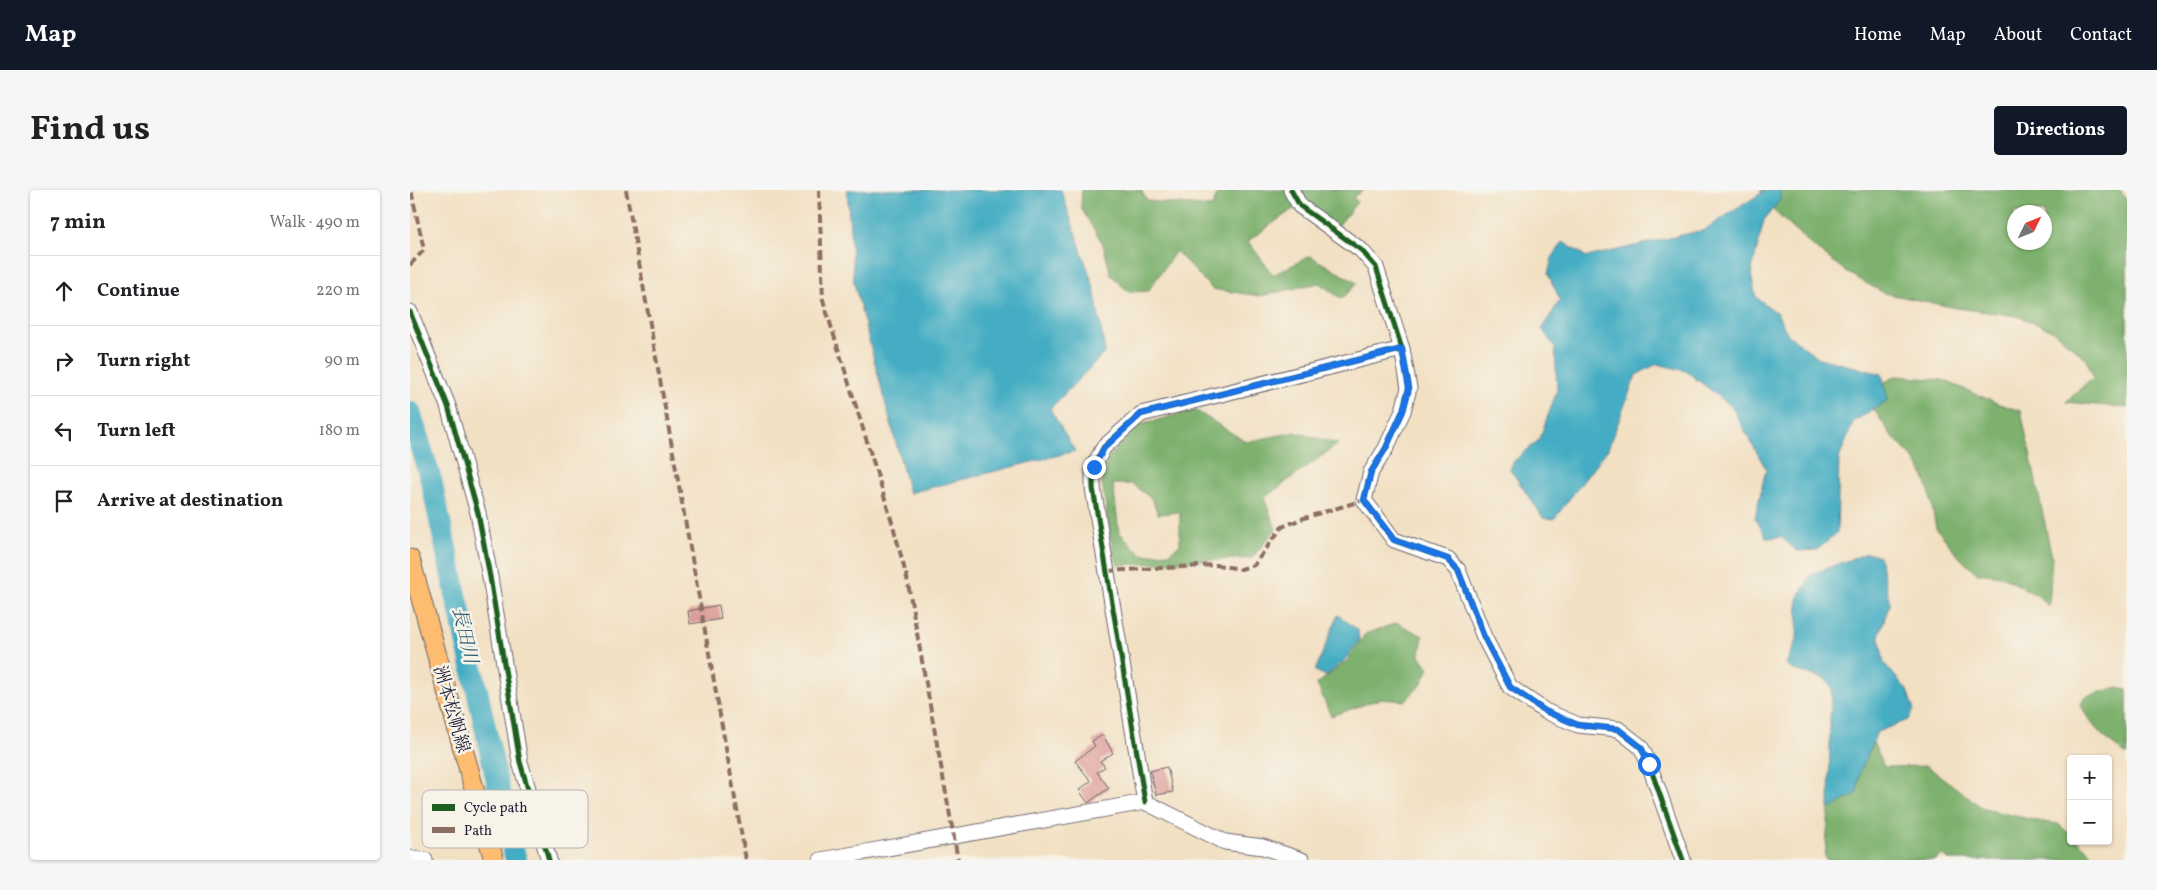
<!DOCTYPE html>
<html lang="en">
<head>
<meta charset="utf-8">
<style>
	body { margin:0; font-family:Vollkorn,"Noto Serif JP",serif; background:#f6f6f6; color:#202124 }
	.controls { position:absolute; right:15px; bottom:15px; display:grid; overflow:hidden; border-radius:5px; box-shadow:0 1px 4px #0004 }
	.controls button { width:45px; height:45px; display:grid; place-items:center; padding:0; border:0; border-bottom:1px solid #e0e0e0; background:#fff; color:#202124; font:25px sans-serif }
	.compass { position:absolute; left:1597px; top:15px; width:45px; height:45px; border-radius:50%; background:#fff; box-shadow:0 1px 4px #0004; rotate:47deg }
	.stop { position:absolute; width:15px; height:15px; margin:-11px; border:4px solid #1a73e8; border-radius:50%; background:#fff }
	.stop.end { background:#1a73e8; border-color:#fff; box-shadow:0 1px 5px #0008 }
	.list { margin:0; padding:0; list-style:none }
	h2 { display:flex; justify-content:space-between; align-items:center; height:65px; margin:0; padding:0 20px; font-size:21px }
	h2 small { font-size:16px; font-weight:400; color:#757577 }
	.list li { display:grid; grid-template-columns:32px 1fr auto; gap:15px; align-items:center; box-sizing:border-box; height:70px; padding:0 20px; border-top:1px solid #e0e0e0 }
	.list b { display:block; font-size:19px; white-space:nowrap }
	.list em { font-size:16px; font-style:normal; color:#757577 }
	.icon { flex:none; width:28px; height:28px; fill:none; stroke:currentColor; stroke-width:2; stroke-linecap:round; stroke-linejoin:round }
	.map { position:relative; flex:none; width:1717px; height:670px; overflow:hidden; border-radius:5px }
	header { display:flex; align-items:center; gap:30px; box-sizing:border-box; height:70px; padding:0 25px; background:#111827; color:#fff }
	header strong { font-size:24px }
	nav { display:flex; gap:28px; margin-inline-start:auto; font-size:18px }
	.intro { display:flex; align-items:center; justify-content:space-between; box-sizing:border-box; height:120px; padding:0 30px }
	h1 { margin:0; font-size:35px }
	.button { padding:12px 22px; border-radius:5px; background:#111827; color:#fff; font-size:18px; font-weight:700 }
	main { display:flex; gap:30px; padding:0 30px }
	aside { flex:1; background:#fff; border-radius:5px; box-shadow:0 1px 4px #0004 }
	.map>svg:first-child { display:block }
	.forest { fill:#7db16d; stroke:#506a54; fill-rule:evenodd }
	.water { fill:#44adc3; stroke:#33687f }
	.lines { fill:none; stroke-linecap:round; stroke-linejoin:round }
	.river { stroke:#44adc3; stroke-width:22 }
	.building { fill:#db9593 }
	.minor-casing { stroke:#6b646b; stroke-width:17 }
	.major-casing { stroke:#6b646b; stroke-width:21 }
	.minor { stroke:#fff; stroke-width:15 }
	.major { stroke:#fdbc6f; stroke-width:19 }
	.quiet { stroke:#8d6e63; stroke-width:4; stroke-dasharray:8 4; stroke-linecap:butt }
	.cycleway-casing { stroke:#f7f3e8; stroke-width:8 }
	.cycleway { stroke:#1b5e20; stroke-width:5 }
	.route { stroke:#1a73e8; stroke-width:6 }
	.labels { text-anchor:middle; stroke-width:5; stroke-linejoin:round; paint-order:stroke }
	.street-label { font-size:18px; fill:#22223b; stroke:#f7f3e8 }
	.water-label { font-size:19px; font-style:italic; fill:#305a71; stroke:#f7f3e8 }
	.key { fill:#f7f3e8; stroke:#b7b4b4; stroke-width:1 }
	.key-label { font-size:14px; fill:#22223b }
</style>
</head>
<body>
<header>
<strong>Map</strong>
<nav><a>Home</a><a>Map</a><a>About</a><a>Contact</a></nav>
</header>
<div class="intro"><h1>Find us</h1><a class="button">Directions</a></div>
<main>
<aside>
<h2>7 min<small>Walk · 490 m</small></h2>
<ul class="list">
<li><svg class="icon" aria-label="ahead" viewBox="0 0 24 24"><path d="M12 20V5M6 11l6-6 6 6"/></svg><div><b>Continue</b></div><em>220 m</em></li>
<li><svg class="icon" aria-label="right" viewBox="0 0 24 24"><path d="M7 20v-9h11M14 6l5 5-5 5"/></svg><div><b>Turn right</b></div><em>90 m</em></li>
<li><svg class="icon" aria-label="left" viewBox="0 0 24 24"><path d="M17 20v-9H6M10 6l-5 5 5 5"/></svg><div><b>Turn left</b></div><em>180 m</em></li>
<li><svg class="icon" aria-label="arrive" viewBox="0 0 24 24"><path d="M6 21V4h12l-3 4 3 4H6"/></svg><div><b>Arrive at destination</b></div></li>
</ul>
</aside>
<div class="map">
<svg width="1717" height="670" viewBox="0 0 1717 670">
	<rect width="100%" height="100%" fill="#f7f3e8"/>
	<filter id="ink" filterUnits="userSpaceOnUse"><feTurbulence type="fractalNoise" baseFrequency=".02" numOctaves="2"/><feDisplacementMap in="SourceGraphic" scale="10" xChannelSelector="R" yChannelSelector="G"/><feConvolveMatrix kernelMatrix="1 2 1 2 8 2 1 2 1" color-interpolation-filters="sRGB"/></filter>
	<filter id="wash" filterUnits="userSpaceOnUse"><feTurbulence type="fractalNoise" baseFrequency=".0096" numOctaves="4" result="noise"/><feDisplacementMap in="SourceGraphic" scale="20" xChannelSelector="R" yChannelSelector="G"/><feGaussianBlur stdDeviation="1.12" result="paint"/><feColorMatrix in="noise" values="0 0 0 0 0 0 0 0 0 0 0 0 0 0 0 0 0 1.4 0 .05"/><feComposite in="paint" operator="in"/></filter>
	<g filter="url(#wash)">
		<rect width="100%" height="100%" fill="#f2e0c3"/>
		<!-- forest -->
		<g class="forest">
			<polygon points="672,0 731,0 737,11 802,17 809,0 954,0 943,7 947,12 928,36 883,19 838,51 863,85 900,66 947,93 932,109 909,93 850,106 802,99 766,61 738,101 719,102 701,85 693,54 671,18"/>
			<path d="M1350,0H1710L1717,11V218L1656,212L1683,187L1677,170L1644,141L1608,126L1547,118L1474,103L1438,83L1400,54L1364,21ZM1604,22H1634V52H1604Z"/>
			<polygon points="1486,186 1533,190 1589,214 1611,221 1642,367 1639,417 1628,406 1592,386 1567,383 1551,369 1526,338 1519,301 1512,282 1503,268 1481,245 1465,221 1463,207 1468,196"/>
			<path d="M785,220L836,252L885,242L928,254L854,308L866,339L842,368L708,375L703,362L691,286L700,266L729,235ZM703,294H722L742,309L748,324L770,322V355L759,363L732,365L709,342Z"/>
			<polygon points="987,433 1013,446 1010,465 1019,478 1011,495 995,511 970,509 921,526 907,494 937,471 955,444"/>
			<path d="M1708,497L1717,499V565C1698,551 1680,537 1671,515L1674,507Z"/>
			<polygon points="1463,552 1474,577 1517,576 1574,619 1628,631 1648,634 1661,645 1661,651 1668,651 1685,667 1683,670 1538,670 1534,664 1525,670 1417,670 1415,667 1419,620 1447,603 1450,582"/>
		</g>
		<!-- water -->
		<g class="water">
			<polygon points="437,0 651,0 684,98 695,162 640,219 665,261 499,303 444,93"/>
			<polygon points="1356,0 1370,0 1370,10 1354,30 1341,84 1346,107 1367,123 1378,145 1409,168 1472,184 1478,210 1443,232 1429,269 1427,343 1407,360 1387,361 1371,347 1357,348 1345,328 1356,279 1321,216 1276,181 1247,174 1226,185 1198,259 1144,329 1133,328 1100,279 1104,271 1129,250 1147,201 1145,157 1132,139 1150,110 1138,84 1142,68 1153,52 1177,67 1294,40"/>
			<polygon points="1457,363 1469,366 1480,413 1469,446 1474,473 1497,500 1504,520 1498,530 1467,542 1450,582 1447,603 1419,620 1420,530 1422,499 1416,489 1381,479 1376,474 1387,449 1388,407 1402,384"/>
			<polygon points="928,425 948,440 949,451 934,471 916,486 905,481"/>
		</g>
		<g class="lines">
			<!-- river -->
			<polyline class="river" points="0,222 21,290 91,610 106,670"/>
		</g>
		<g id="blocks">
			<!-- building -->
			<g class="building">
				<polygon points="309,415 311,429 280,434 278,421"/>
				<polygon points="693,545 703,563 690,571 695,577 687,582 699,598 678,613 669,600 681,591 665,571 685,556 682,551"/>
				<polygon points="757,577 763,602 746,605 740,581"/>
			</g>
		</g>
	</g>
	<g filter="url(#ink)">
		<use href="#blocks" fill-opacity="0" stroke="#6b646b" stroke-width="1"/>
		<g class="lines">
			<defs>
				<g id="minor">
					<polyline points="881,0 890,16 951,60 966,77 992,159 999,198 993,221 976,258 961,282 954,310 984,350 1038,369 1048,380 1074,447 1100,497 1135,521 1168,535 1208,539 1231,557 1239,574 1273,670"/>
					<polyline points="0,122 38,216 68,323 80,387 110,572 139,670"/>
					<polyline points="735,612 683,298 683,277 694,257 731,224 992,159"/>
					<polyline points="0,668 15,670"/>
					<polyline points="411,670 735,612 815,652 853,657 892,670"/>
				</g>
				<polyline id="major" points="0,369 84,670"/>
			</defs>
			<!-- minor casing -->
			<use href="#minor" class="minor-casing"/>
			<!-- major casing -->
			<use href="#major" class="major-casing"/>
			<!-- minor -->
			<use href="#minor" class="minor"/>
			<!-- major -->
			<use href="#major" class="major"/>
			<!-- quiet -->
			<g class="quiet">
				<polyline points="216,0 336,670"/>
				<polyline points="409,0 413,110 482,332 497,388 548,670"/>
				<polyline points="0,75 14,60 1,0"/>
				<polyline points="697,381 806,375 831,379 844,375 872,337 894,328 954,310"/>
			</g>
			<defs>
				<g id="cycleway">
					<polyline points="881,0 890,16 951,60 966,77 992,159 999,198 993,221 976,258 961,282 954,310 984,350 1038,369 1048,380 1074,447 1100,497 1135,521 1168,535 1208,539 1231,557 1239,574 1273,670"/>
					<polyline points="0,122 38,216 68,323 80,387 110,572 139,670"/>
					<polyline points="735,612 683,298 683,277 694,257 731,224 992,159"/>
				</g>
			</defs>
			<!-- cycleway casing -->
			<use href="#cycleway" class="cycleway-casing"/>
			<!-- cycleway -->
			<use href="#cycleway" class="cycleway"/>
		</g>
	</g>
	<g class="lines" filter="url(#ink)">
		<!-- route -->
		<polyline class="route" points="684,277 694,258 731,224 992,159 999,198 993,221 976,258 961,282 954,310 984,350 1038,369 1048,380 1074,447 1100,497 1135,521 1168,535 1208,539 1231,557 1239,574"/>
	</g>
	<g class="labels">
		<!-- street labels -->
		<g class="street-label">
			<text transform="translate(42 519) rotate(74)" y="6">洲本松帆線</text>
		</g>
		<!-- water labels -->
		<g class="water-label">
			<text transform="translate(56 445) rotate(77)" y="7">長田川</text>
		</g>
	</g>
	<!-- legend -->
	<rect x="12" y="600" width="166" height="58" rx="8" class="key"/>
	<rect x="22" y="614" width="23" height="7" fill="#1b5e20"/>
	<rect x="22" y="637" width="23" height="6" fill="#8d6e63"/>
	<g class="key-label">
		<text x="54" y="622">Cycle path</text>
		<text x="54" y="645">Path</text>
	</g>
</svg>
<div class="controls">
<button>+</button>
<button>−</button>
</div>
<svg class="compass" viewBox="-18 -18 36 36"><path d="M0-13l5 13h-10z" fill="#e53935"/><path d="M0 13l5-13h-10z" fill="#757577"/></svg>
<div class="stop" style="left:1239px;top:574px"></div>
<div class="stop end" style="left:684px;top:277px"></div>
</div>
</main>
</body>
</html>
